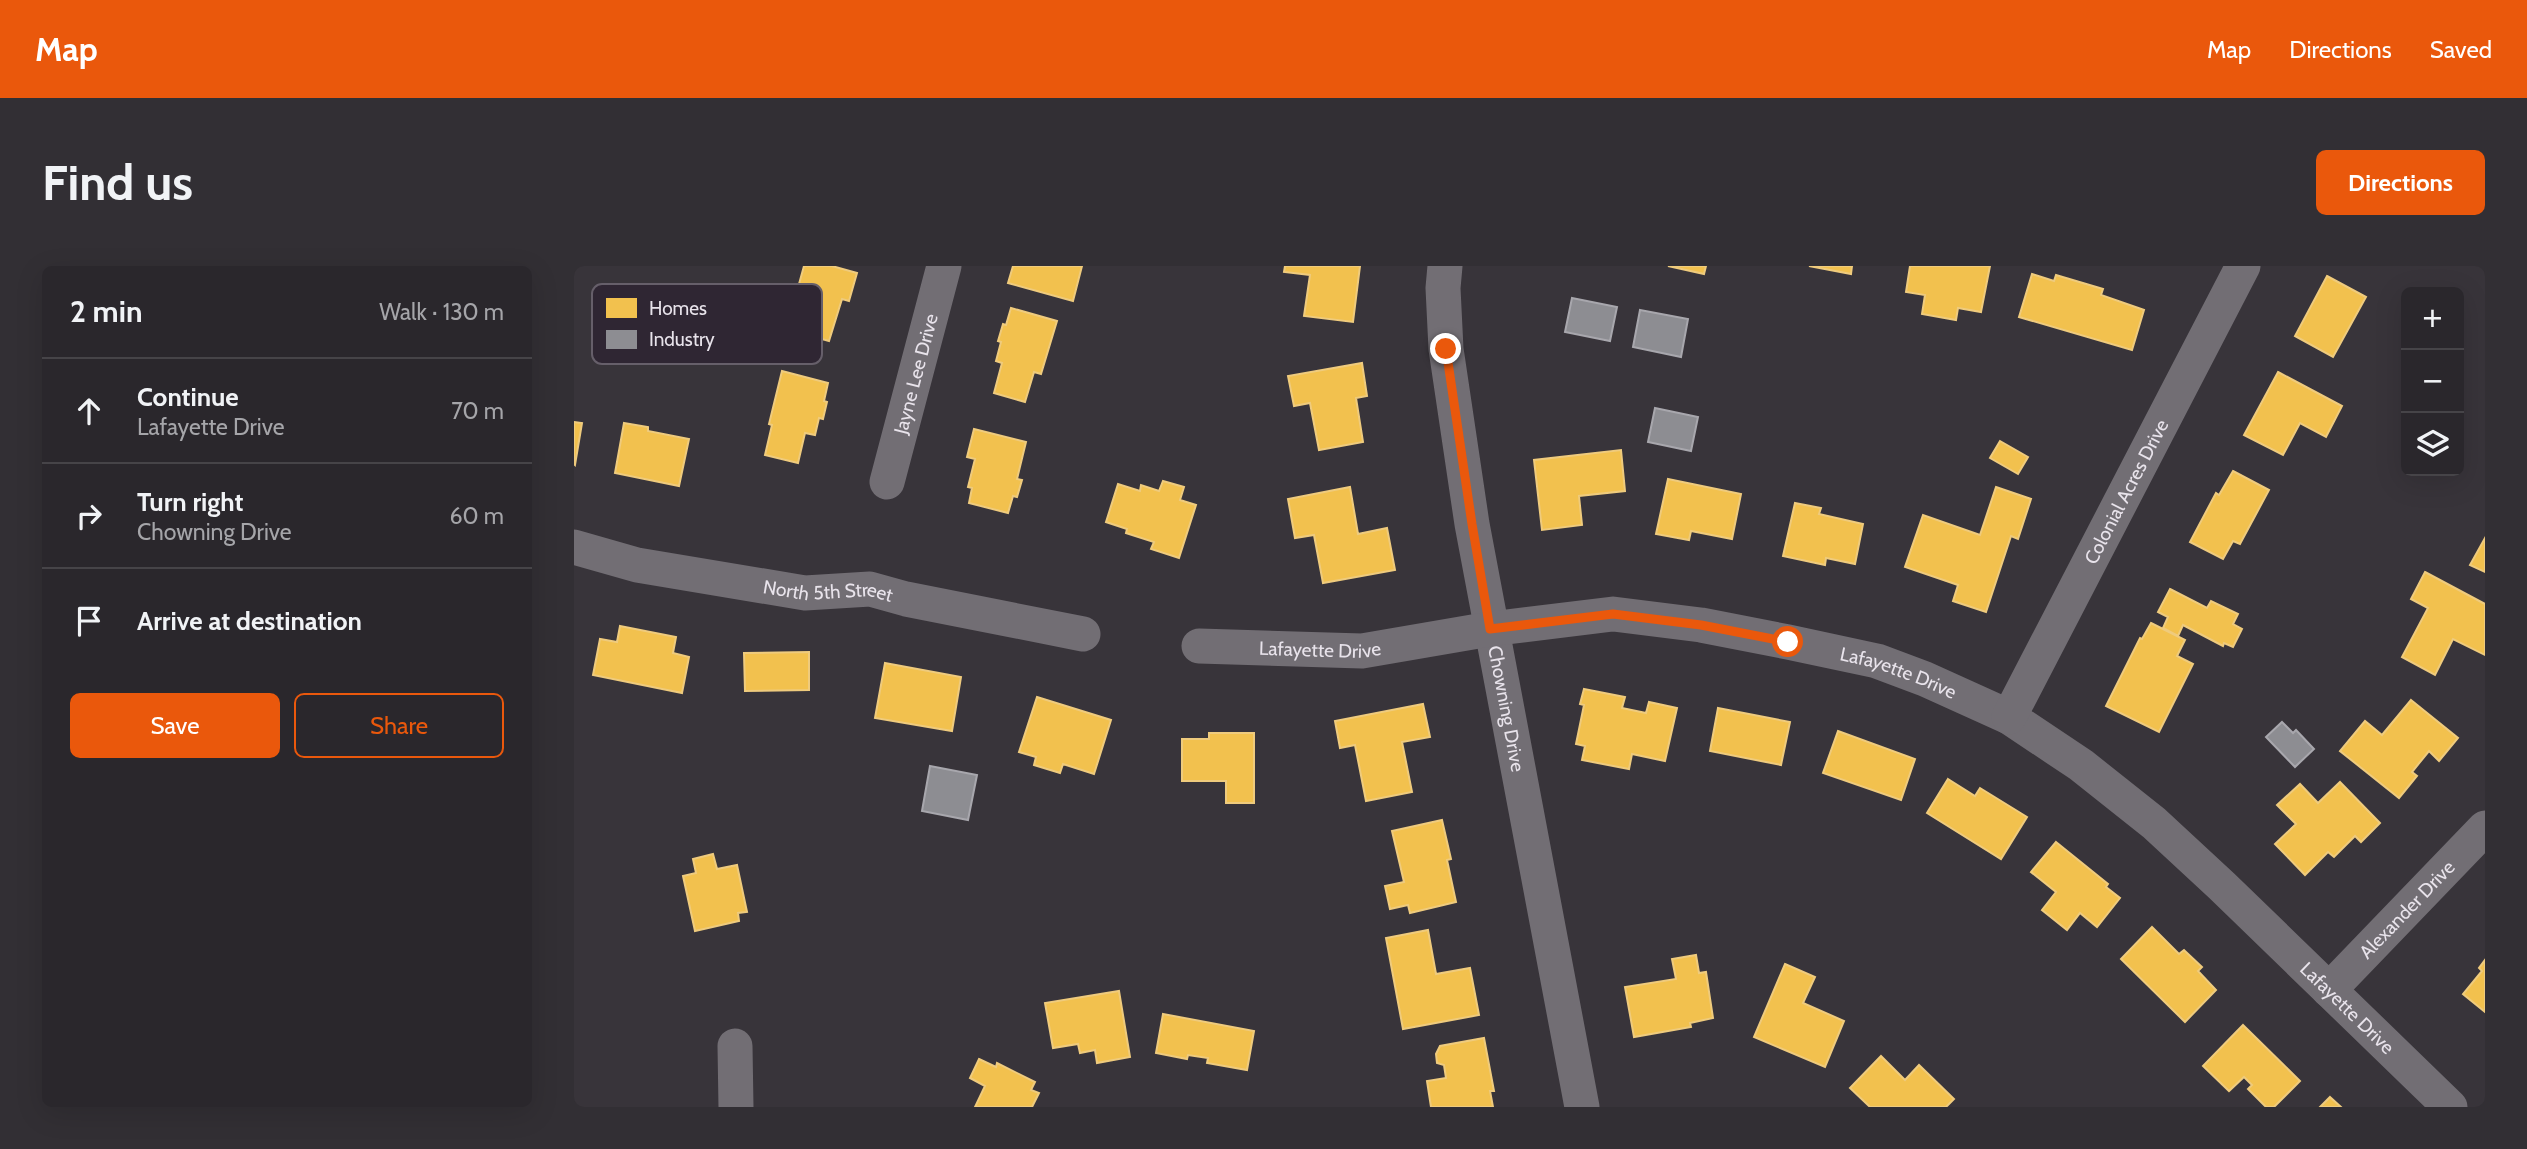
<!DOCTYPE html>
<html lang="en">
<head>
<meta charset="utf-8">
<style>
	body { margin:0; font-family:Cabin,sans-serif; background:#322f34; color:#f1f3f6 }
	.controls { position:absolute; right:21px; top:21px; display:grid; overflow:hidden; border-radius:10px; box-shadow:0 7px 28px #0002 }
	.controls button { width:63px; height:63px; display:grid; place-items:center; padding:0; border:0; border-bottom:2px solid #464448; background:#2a272c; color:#f1f3f6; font:35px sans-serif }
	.stop { position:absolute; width:21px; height:21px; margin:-16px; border:5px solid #ea580c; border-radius:50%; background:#fff }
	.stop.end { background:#ea580c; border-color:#fff; box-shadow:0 2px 7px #0008 }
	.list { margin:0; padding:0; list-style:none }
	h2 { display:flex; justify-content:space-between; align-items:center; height:91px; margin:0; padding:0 28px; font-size:30px }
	h2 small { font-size:23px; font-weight:400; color:#a5a5a9 }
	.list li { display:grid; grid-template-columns:46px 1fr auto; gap:21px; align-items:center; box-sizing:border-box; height:105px; padding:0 28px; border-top:2px solid #464448 }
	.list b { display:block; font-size:26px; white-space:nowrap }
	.list p { margin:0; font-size:23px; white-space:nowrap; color:#a5a5a9 }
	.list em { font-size:23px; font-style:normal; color:#a5a5a9 }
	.actions { display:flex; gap:14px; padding:21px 28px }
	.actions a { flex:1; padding:16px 0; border:2px solid #ea580c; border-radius:10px; text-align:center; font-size:24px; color:#ea580c }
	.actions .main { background:#ea580c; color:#fff }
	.icon { flex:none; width:38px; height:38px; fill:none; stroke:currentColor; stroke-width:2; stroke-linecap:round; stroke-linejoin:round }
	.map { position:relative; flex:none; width:1911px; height:841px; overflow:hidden; border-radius:10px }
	header { display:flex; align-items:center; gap:42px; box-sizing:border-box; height:98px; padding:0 35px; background:#ea580c; color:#fff }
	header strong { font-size:33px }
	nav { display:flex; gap:38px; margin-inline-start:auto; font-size:24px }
	.intro { display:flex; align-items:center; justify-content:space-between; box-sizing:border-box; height:168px; padding:0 42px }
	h1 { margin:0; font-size:49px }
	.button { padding:18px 32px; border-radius:10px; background:#ea580c; color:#fff; font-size:24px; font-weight:700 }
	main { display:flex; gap:42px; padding:0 42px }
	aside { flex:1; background:#2a272c; border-radius:10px; box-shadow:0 7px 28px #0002 }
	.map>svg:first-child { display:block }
	.homes { fill:#f2c14e; stroke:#efcb7d; stroke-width:2 }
	.industry { fill:#8d8d92; stroke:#a8a7ad; stroke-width:2 }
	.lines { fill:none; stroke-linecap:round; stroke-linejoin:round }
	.minor { stroke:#726e74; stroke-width:35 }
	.route { stroke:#ea580c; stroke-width:9 }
	.labels { text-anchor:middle; stroke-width:7; stroke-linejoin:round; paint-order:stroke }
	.street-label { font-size:19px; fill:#e8e3eb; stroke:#2f2633 }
	.key { fill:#2f2633; stroke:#665f6a; stroke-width:2 }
	.key-label { font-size:19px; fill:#e8e3eb }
</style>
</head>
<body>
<header>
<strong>Map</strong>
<nav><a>Map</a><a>Directions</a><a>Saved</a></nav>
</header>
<div class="intro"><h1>Find us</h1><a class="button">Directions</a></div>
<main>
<aside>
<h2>2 min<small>Walk · 130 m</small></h2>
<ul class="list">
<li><svg class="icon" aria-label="ahead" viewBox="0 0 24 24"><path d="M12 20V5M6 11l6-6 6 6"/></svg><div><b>Continue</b><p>Lafayette Drive</p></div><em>70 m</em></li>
<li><svg class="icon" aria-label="right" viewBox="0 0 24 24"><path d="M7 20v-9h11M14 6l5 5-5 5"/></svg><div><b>Turn right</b><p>Chowning Drive</p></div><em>60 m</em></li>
<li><svg class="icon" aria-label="arrive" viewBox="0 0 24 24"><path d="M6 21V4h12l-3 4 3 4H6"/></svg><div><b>Arrive at destination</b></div></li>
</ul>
<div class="actions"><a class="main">Save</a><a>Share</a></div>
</aside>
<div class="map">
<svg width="1911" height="841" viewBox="0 0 1911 841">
	<rect width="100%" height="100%" fill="#38343a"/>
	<!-- homes -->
	<g class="homes">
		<polygon points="230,0 258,0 283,7 275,35 268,33 255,75 212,63 218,46 213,44 218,28 222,29"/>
		<polygon points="439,0 508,0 499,35 434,17"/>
		<polygon points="711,0 786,0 779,56 730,50 736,9 710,6"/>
		<polygon points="1094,0 1132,0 1130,8"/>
		<polygon points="1235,0 1278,0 1277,8"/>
		<polygon points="1336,0 1416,0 1407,46 1384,42 1382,54 1348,48 1351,29 1332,26"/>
		<polygon points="1458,8 1480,15 1482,9 1529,23 1527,29 1570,44 1558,84 1445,51"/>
		<polygon points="1753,10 1792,31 1759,91 1721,70"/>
		<polygon points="437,42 483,55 467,108 460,106 451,136 420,127 428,97 422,95 427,76 424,75 429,58 432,59"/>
		<polygon points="788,97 793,130 782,132 789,176 745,184 736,137 720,140 714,110"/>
		<polygon points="208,105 254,117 250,135 253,136 249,153 245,152 241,169 231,167 224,197 191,189 198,159 195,158"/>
		<polygon points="1704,106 1768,140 1752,171 1726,157 1709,189 1670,169"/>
		<polygon points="0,156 8,157 1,199 0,198"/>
		<polygon points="50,157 74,161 74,165 115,173 105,220 41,207"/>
		<polygon points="400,163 452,176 443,213 448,214 443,231 439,230 434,247 395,237 398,222 394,221 401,193 393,191"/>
		<polygon points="1426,175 1454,191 1444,208 1416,192"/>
		<polygon points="1047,184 1051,225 1005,230 1008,259 968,264 960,194"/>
		<polygon points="1659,205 1695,224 1666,278 1659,275 1649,293 1616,276 1642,227 1645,229"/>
		<polygon points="1094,213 1167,228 1158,273 1117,265 1115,274 1082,268"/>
		<polygon points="589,215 610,221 606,234 622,239 605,292 577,283 580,276 552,267 553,263 532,256 544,218 566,225 567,219 585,225"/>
		<polygon points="776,221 784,268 813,262 821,304 749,317 740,269 721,272 714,233"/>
		<polygon points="1422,221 1457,233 1444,273 1437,270 1412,346 1379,335 1384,319 1331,301 1349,249 1406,269"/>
		<polygon points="1221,237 1247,242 1245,248 1289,258 1281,298 1252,292 1251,299 1209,290"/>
		<polygon points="1911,272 1911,306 1896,299"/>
		<polygon points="1851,306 1911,338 1911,389 1879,373 1861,409 1828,391 1854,342 1837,333"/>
		<polygon points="1596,323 1633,342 1637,335 1664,348 1659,358 1668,363 1659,381 1650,377 1649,380 1609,359 1604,370 1589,362 1594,351 1584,346"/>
		<polygon points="1577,357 1611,374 1603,390 1619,398 1585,466 1532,440 1566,372 1568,373"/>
		<polygon points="46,360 102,371 99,387 115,391 108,427 19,409 26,373 43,376"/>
		<polygon points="235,386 235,424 171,425 170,387"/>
		<polygon points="311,397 387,411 378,465 301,452"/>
		<polygon points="1010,423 1051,431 1048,442 1072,447 1075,436 1103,442 1091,495 1058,488 1055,503 1008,494 1011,480 1002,478 1010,439 1006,438"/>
		<polygon points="463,431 537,454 520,508 489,498 486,507 460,499 462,491 445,486"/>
		<polygon points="1837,434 1884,472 1865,495 1855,485 1838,506 1843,510 1825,532 1766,485 1791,455 1808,469"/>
		<polygon points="849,438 856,471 828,476 838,526 792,535 781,479 766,482 761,455"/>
		<polygon points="1144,442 1216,456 1207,499 1136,485"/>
		<polygon points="1264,465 1341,493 1327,534 1249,507"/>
		<polygon points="635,467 680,467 680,537 652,537 652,515 608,515 608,473 635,473"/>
		<polygon points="1374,513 1401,530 1406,522 1453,551 1427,593 1353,547"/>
		<polygon points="1766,516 1806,557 1787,576 1781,570 1760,591 1754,586 1731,609 1701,578 1722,558 1703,539 1726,518 1744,537"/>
		<polygon points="868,554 877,593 873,594 882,636 836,647 834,639 816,643 811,620 830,616 818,565"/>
		<polygon points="1482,576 1534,618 1532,621 1546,632 1523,661 1506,647 1493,664 1468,644 1482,626 1457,606"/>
		<polygon points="139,588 143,603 163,599 173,646 164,647 165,655 121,665 109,610 122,607 119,593"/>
		<polygon points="1578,661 1605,688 1610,684 1628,701 1624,705 1642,724 1611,756 1547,693"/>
		<polygon points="854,664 862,708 896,702 905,749 829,763 812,672"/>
		<polygon points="1122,689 1125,707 1132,706 1139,752 1116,757 1117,761 1060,771 1051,721 1102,713 1098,693"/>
		<polygon points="1911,694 1911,746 1889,728 1908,705 1905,702"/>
		<polygon points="1211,698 1241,711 1229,737 1270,755 1251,801 1180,771"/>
		<polygon points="545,725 556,791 523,797 521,784 506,787 504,778 479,782 471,737"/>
		<polygon points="589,748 680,765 673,804 633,797 634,792 614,789 613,793 582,787"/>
		<polygon points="1669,759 1726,815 1700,841 1692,841 1674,823 1678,819 1670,811 1655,825 1629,800"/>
		<polygon points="910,772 920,825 916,825 919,841 857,841 853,815 872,812 870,799 863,797 862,788 866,780"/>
		<polygon points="1307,790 1331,814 1345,799 1380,833 1372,841 1296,841 1276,822"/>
		<polygon points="405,793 422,801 423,797 461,816 457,824 465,827 458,841 401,841 411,820 396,812"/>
		<polygon points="1756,831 1767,841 1746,841"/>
	</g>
	<!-- industry -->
	<g class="industry">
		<polygon points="998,32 1043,41 1036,75 991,66"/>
		<polygon points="1066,44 1114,53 1107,91 1059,81"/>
		<polygon points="1081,142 1124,151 1117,185 1074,176"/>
		<polygon points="1708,456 1719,467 1722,464 1740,483 1721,501 1692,471"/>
		<polygon points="356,500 403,509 394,554 348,545"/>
	</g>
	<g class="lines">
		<!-- minor -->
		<g class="minor">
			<path id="s1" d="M871,0L869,22L872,83L898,258L1008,841"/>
			<path id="s2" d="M313,216L370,0"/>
			<path id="s3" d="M0,281L63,299L231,327L296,323L332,333L509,368"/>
			<path id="s4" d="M625,380L788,385L916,363L1039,348L1127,359L1214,376L1303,395L1351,413L1435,451L1507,499L1580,557L1648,620L1876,841"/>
			<path id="s5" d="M1435,451L1669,0"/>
			<path id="s6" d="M1755,724L1911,562"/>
			<polyline points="161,780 162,841"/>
		</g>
	</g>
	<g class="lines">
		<!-- route -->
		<polyline class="route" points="872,83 898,258 916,363 1039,348 1127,359 1214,376"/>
	</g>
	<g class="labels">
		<!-- street labels -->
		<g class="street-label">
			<text dy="7" stroke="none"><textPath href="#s2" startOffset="112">Jayne Lee Drive</textPath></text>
			<text dy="7" stroke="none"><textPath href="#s5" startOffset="254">Colonial Acres Drive</textPath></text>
			<text dy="7" stroke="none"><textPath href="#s3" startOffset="259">North 5th Street</textPath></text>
			<text dy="7" stroke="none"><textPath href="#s4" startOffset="121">Lafayette Drive</textPath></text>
			<text dy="7" stroke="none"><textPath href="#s4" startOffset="709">Lafayette Drive</textPath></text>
			<text dy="7" stroke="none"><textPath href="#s1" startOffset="448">Chowning Drive</textPath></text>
			<text dy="7" stroke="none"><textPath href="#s6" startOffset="112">Alexander Drive</textPath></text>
			<text dy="7" stroke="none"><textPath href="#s4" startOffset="1276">Lafayette Drive</textPath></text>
		</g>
	</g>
	<!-- legend -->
	<rect x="18" y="18" width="230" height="80" rx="10" class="key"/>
	<rect x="32" y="32" width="31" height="20" fill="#f2c14e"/>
	<rect x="32" y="64" width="31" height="19" fill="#8d8d92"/>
	<g class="key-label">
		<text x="75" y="49">Homes</text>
		<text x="75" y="80">Industry</text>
	</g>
</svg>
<div class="controls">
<button>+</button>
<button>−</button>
<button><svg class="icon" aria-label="layers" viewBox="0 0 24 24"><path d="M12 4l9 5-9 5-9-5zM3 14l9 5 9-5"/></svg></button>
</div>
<div class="stop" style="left:1214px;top:376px"></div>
<div class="stop end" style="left:872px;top:83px"></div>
</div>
</main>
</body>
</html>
